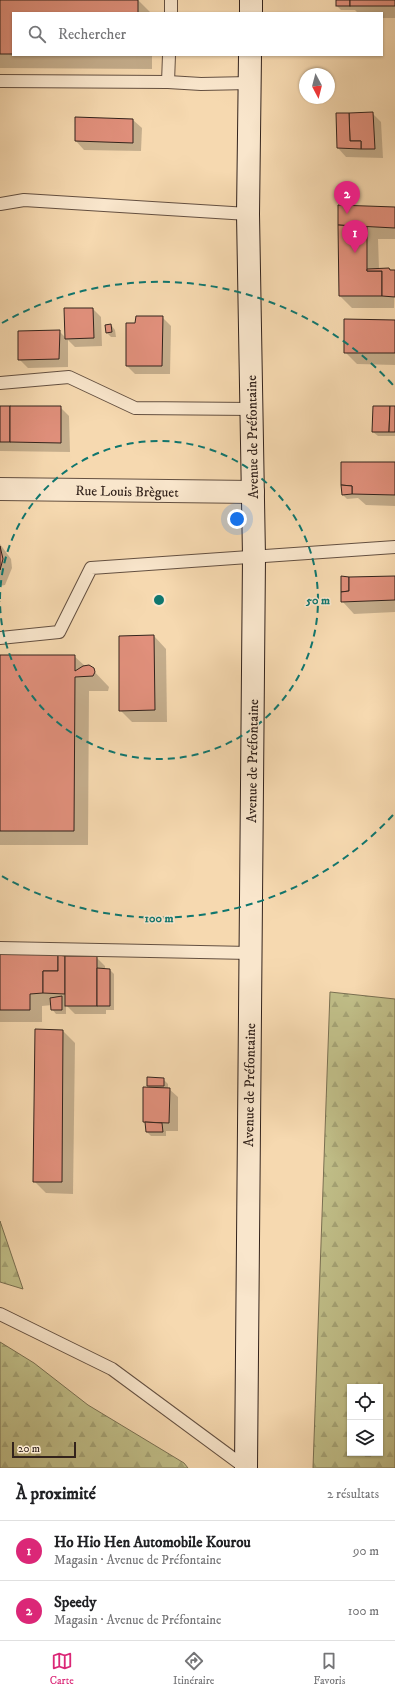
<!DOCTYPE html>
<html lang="fr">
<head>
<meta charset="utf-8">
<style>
	body { margin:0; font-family:"IM FELL DW Pica",serif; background:#f6f6f6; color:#202124 }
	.controls { position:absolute; right:12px; bottom:12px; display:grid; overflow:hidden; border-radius:0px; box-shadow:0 1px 3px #0004 }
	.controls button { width:36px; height:36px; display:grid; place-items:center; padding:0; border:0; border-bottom:1px solid #e0e0e0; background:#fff; color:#202124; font:20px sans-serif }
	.compass { position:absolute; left:299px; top:68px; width:36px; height:36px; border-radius:50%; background:#fff; box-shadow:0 1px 3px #0004; rotate:173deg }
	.scale { position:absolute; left:12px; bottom:10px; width:64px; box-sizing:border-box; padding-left:4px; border:2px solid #33231c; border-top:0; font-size:11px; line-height:14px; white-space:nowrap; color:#33231c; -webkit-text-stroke:3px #f9e6cc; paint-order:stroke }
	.you { position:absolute; left:237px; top:519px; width:14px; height:14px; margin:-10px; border:3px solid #fff; border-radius:50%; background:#1a73e8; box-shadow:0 0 0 6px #1a73e833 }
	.badge { display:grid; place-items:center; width:26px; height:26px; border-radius:50%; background:#db2777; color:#fff; font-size:13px; font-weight:700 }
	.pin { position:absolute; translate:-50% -33px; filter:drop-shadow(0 1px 2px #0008) }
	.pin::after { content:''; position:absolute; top:21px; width:14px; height:12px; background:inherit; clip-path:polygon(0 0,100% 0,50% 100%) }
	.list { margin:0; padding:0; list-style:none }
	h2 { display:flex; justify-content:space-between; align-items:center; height:52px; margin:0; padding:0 16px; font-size:17px }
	h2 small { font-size:13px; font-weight:400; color:#757577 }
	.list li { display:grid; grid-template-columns:26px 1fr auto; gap:12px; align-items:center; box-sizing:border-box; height:60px; padding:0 16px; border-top:1px solid #e0e0e0 }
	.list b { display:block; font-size:15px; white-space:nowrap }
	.list p { margin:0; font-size:13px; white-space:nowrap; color:#757577 }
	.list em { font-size:13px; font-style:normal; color:#757577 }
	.icon { flex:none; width:22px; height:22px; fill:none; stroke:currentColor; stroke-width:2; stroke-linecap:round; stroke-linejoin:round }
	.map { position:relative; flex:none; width:395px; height:1468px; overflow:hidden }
	.search { position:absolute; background:#fff; box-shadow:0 1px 3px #0004; left:12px; right:12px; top:12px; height:44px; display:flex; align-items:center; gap:10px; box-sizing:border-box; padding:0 14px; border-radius:0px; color:#757577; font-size:15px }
	.sheet { height:172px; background:#fff }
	nav { display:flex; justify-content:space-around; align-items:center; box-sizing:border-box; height:56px; border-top:1px solid #e0e0e0; background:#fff; font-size:11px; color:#757577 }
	nav a { display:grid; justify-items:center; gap:2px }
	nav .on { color:#db2777 }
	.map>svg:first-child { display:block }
	.forest { fill:url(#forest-firs); stroke:#7a7052; fill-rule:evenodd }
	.shadow { fill:#0003 }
	.building { fill:#e1907c; stroke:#33231c }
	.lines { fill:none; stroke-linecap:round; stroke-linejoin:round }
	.lane-casing { stroke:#645041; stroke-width:14 }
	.street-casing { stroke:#645041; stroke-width:24 }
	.secondary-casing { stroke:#33231c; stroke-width:24 }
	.lane { stroke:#f9e6cc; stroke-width:12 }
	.street { stroke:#f9e6cc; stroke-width:22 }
	.secondary { stroke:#f9e6cc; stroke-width:22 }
	.ring { fill:none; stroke:#0f766e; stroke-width:2; stroke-dasharray:7 5 }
	.labels { text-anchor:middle; stroke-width:3; stroke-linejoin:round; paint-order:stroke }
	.street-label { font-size:14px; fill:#33231c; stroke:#f9e6cc }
	.centre { fill:#0f766e; stroke:#f9e6cc; stroke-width:2 }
	.ring-label { font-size:12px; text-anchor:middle; font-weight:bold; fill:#0f766e; stroke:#f9e6cc; stroke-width:3; stroke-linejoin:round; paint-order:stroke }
</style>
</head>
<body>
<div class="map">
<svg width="395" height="1468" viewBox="0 0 395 1468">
	<defs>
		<pattern id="forest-firs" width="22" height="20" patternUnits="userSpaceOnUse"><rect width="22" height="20" fill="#c0be88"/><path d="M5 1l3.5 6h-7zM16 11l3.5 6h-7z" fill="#a5a375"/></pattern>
	</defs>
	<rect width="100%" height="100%" fill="#f6d9b0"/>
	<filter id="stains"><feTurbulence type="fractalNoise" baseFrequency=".005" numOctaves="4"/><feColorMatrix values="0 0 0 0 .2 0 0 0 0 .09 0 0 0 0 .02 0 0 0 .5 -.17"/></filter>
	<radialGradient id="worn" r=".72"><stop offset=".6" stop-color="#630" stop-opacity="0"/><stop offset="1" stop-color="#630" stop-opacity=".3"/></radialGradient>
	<!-- forest -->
	<g class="forest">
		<path d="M330,992L395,999V1468H313ZM350,1387H380V1453H350Z"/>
		<polygon points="0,1221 23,1289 0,1282"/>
		<polygon points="0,1342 34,1363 88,1405 184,1463 188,1468 0,1468"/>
	</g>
	<!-- shadow -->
	<g class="shadow">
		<polygon points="0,0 138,0 151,13 13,13 13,55 152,55 152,69 0,68"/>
		<polygon points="337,0 395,0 395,18 382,18 382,13 358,13 355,10 341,10 337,6"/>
		<polygon points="372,113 381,122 383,158 346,157 338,148"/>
		<polygon points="133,120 142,128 141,151 84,150 76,141"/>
		<polygon points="339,206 395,208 395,239 378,239 379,269 389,269 395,271 394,308 352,308 340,296"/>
		<polygon points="93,309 101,317 102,346 75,347 68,340 68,367 28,368 19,359 59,331 66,338"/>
		<polygon points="162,317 171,326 170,374 135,374 127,366 136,324"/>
		<polygon points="395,321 395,365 357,364 345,352"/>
		<polygon points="111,325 115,330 116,337 111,337 107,333"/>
		<polygon points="0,407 60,407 69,416 70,452 0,451"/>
		<polygon points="395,407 395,436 378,436 373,432"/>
		<polygon points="395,463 395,506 366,505 358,498 347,499 343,495"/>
		<polygon points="0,544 11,559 12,568 5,585 0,586"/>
		<polygon points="395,577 395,612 354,614 342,601"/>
		<polygon points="154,636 166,649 167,722 132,722 120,710"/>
		<polygon points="0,656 74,656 85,666 89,666 109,687 108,691 89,691 88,845 0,845"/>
		<polygon points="0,954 96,957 105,966 105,969 110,970 114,974 114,1010 106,1010 106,1014 75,1014 66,1005 66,1014 56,1014 52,1009 52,1005 42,1006 42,1022 0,1022"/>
		<polygon points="63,1031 75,1043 73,1194 46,1193 34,1181"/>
		<polygon points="163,1079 168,1084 168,1088 178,1097 178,1131 166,1131 166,1136 151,1136 147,1132 146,1125 144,1122 150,1088 148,1086"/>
	</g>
	<!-- building -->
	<g class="building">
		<polygon points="0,0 138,0 138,13 13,13 13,54 0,54"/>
		<rect x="336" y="0" width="14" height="6"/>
		<rect x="350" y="0" width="45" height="6"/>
		<polygon points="373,112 375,149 361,149 361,141 350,141 349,113"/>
		<polygon points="336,113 349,113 350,141 361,141 361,149 337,148"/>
		<polygon points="75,117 133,119 133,143 75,141"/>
		<polygon points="338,205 395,207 395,228 338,225"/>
		<polygon points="338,225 367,227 367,271 382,271 382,296 339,296"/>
		<polygon points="389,268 390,270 395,270 395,297 382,296 382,271 367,271 367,269"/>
		<polygon points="64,308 93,308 94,338 65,339"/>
		<polygon points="136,316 163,316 162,366 126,366 126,323 135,323"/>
		<polygon points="344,319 395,320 395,353 344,353"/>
		<polygon points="111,324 112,332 106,333 105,325"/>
		<polygon points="60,330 59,359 18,360 18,331"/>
		<rect x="0" y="406" width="10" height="36"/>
		<polygon points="10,406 61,406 61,443 10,442"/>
		<polygon points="373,406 390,406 389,432 372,432"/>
		<polygon points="390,406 395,406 395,432 389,432"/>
		<polygon points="341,462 395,462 395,495 352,494 352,486 341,485"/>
		<polygon points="341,485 352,486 352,494 342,495"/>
		<polygon points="0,546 3,559 0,570"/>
		<polygon points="341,576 349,577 349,591 341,592"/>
		<polygon points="395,576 395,600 341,602 341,592 349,591 349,577"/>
		<polygon points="154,635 155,710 119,711 119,636"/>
		<polygon points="0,655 75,655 75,671 83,666 89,665 94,668 95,672 93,676 75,677 74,831 0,831"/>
		<polygon points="0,953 58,955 58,971 43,971 43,993 30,994 30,1010 0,1010"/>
		<polygon points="58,955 65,956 65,994 43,993 43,971 58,971"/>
		<rect x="65" y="956" width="32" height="50"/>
		<polygon points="97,968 110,969 110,1006 97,1006"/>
		<polygon points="62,996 62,1010 51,1010 50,998"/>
		<polygon points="35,1029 63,1030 62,1182 33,1182"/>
		<polygon points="147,1077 164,1078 164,1086 147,1086"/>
		<polygon points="143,1087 170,1088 169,1123 143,1122"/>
		<polygon points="145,1122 162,1123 163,1132 146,1132"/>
	</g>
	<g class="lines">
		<defs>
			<g id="lane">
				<polyline points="171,13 171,1"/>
				<polyline points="0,81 168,82 201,84 250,83"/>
				<polyline points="168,82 169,55"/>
				<polyline points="0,204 24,200 248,214"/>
				<polyline points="0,383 69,377 135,408 252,409"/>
				<polyline points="0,638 59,632 91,568 395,547"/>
				<polyline points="0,948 250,953"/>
				<polyline points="0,1314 112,1369 246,1468"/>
			</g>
			<polyline id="street" points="0,489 253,492"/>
			<g id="secondary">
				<polyline points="251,13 251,0"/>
				<polyline points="246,1468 254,557 248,214 250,55"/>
			</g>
		</defs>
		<!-- lane casing -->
		<use href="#lane" class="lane-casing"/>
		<!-- street casing -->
		<use href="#street" class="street-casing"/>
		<!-- secondary casing -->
		<use href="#secondary" class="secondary-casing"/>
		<!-- lane -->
		<use href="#lane" class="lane"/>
		<!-- street -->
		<use href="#street" class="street"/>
		<!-- secondary -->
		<use href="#secondary" class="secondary"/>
	</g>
	<!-- distance rings -->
	<g class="ring">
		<path d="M0 599A159 159 0 1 1 0 601"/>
		<path d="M393 815A318 318 0 0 1 0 875M2 323A318 318 0 0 1 393 385"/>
	</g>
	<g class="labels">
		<!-- street labels -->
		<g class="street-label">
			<text transform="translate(252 437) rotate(-91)" y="5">Avenue de Préfontaine</text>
			<text transform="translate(127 491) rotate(1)" y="5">Rue Louis Brèguet</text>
			<text transform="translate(252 761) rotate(-89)" y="5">Avenue de Préfontaine</text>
			<text transform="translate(249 1085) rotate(-89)" y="5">Avenue de Préfontaine</text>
		</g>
	</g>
	<circle cx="159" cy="600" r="6" class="centre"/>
	<g class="ring-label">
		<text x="318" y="604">50 m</text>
		<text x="159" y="922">100 m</text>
	</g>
	<rect width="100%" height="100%" filter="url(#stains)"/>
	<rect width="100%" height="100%" fill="url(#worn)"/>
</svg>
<div class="controls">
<button><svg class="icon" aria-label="locate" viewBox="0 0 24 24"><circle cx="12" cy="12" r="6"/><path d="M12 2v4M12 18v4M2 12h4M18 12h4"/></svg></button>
<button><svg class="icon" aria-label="layers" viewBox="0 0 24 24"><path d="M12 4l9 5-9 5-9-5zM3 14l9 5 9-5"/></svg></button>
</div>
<svg class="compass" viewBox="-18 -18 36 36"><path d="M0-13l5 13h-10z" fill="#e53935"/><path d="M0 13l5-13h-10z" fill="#757577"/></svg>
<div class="scale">20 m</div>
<div class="you"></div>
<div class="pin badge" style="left:355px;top:253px">1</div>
<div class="pin badge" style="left:347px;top:214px">2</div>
<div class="search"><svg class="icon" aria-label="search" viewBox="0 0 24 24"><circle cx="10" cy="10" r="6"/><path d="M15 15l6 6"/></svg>Rechercher</div>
</div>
<section class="sheet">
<h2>À proximité<small>2 résultats</small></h2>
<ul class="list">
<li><span class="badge">1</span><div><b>Ho Hio Hen Automobile Kourou</b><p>Magasin · Avenue de Préfontaine</p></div><em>90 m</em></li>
<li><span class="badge">2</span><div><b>Speedy</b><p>Magasin · Avenue de Préfontaine</p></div><em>100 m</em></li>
</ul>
</section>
<nav>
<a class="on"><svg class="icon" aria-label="map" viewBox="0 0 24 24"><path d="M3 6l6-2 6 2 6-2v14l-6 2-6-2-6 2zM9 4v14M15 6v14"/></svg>Carte</a>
<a><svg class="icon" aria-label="directions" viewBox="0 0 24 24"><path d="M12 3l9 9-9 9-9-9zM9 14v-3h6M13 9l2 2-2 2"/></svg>Itinéraire</a>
<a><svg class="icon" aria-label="saved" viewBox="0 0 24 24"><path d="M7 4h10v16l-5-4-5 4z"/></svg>Favoris</a>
</nav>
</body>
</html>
